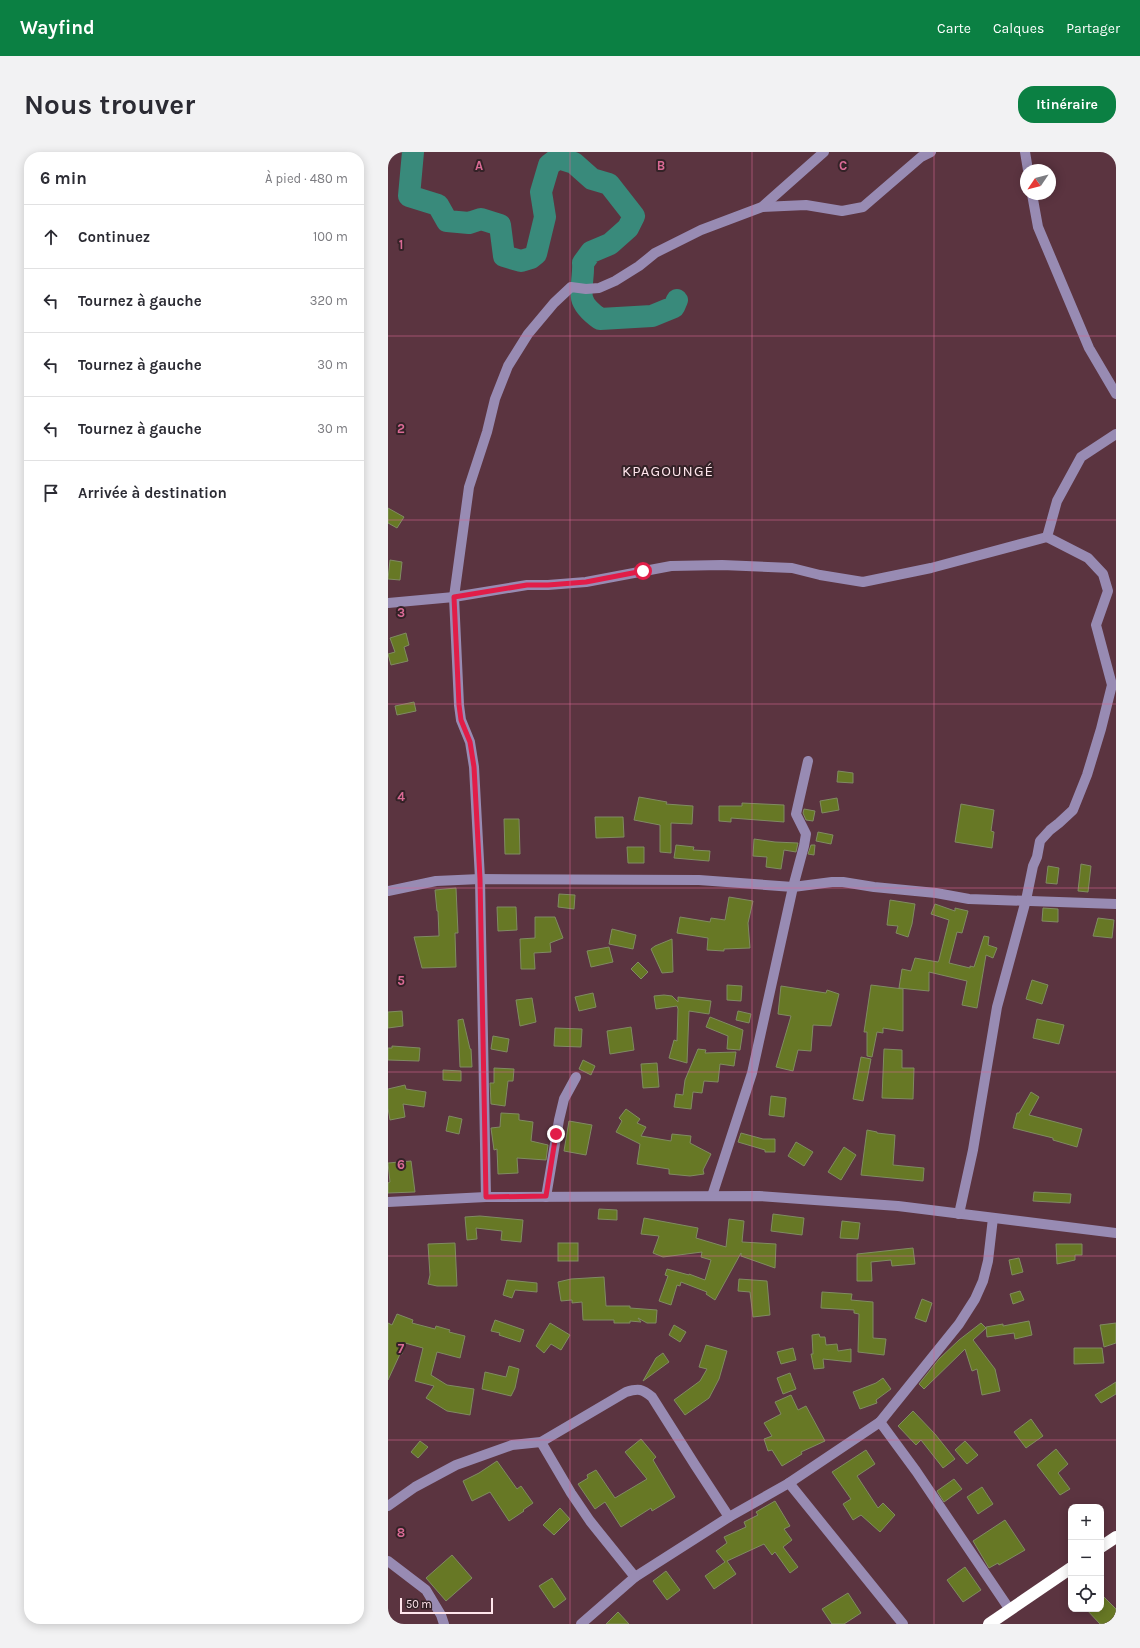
<!DOCTYPE html>
<html lang="fr">
<head>
<meta charset="utf-8">
<style>
	body { margin:0; font-family:Karla,sans-serif; background:#f2f2f3; color:#2b2b33 }
	.controls { position:absolute; right:12px; bottom:12px; display:grid; overflow:hidden; border-radius:8px; box-shadow:0 2px 10px #0003 }
	.controls button { width:36px; height:36px; display:grid; place-items:center; padding:0; border:0; border-bottom:1px solid #e1e1e2; background:#fff; color:#2b2b33; font:20px sans-serif }
	.compass { position:absolute; left:632px; top:12px; width:36px; height:36px; border-radius:50%; background:#fff; box-shadow:0 2px 10px #0003; rotate:235deg }
	.scale { position:absolute; left:12px; bottom:10px; width:93px; box-sizing:border-box; padding-left:4px; border:2px solid #ffe5ec; border-top:0; font-size:11px; line-height:14px; white-space:nowrap; color:#ffe5ec; -webkit-text-stroke:3px #342227; paint-order:stroke }
	.stop { position:absolute; width:12px; height:12px; margin:-9px; border:3px solid #e11d48; border-radius:50%; background:#fff }
	.stop.end { background:#e11d48; border-color:#fff; box-shadow:0 1px 4px #0008 }
	.list { margin:0; padding:0; list-style:none }
	h2 { display:flex; justify-content:space-between; align-items:center; height:52px; margin:0; padding:0 16px; font-size:17px }
	h2 small { font-size:13px; font-weight:400; color:#7c7c81 }
	.list li { display:grid; grid-template-columns:26px 1fr auto; gap:12px; align-items:center; box-sizing:border-box; height:64px; padding:0 16px; border-top:1px solid #e1e1e2 }
	.list b { display:block; font-size:15px; white-space:nowrap }
	.list em { font-size:13px; font-style:normal; color:#7c7c81 }
	.icon { flex:none; width:22px; height:22px; fill:none; stroke:currentColor; stroke-width:2; stroke-linecap:round; stroke-linejoin:round }
	.map { position:relative; flex:none; width:728px; height:1472px; overflow:hidden; border-radius:16px }
	header { display:flex; align-items:center; gap:24px; box-sizing:border-box; height:56px; padding:0 20px; background:#0b8043; color:#fff }
	header strong { font-size:19px }
	nav { display:flex; gap:22px; margin-inline-start:auto; font-size:14px }
	.intro { display:flex; align-items:center; justify-content:space-between; box-sizing:border-box; height:96px; padding:0 24px }
	h1 { margin:0; font-size:28px }
	.button { padding:10px 18px; border-radius:16px; background:#0b8043; color:#fff; font-size:14px; font-weight:700 }
	main { display:flex; gap:24px; padding:0 24px }
	aside { flex:1; background:#fff; border-radius:16px; box-shadow:0 2px 10px #0003 }
	.map>svg:first-child { display:block }
	.lines { fill:none; stroke-linecap:round; stroke-linejoin:round }
	.river { stroke:#398a7b; stroke-width:22 }
	.building { fill:#677825; stroke:#808b62 }
	.minor { stroke:#988bb3; stroke-width:10 }
	.highway { stroke:#fff; stroke-width:12 }
	.route { stroke:#e11d48; stroke-width:5 }
	.grid { fill:none; stroke:#da6a95; stroke-width:1; stroke-opacity:0.55 }
	.labels { text-anchor:middle; stroke-width:4; stroke-linejoin:round; paint-order:stroke }
	.quarter-label { font-size:15px; letter-spacing:1px; fill:#ffe5ec; stroke:#342227 }
	.grid-label { font-size:13px; text-anchor:middle; font-weight:bold; fill:#da6a95; stroke:#342227; stroke-width:4; stroke-linejoin:round; paint-order:stroke }
</style>
</head>
<body>
<header>
<strong>Wayfind</strong>
<nav><a>Carte</a><a>Calques</a><a>Partager</a></nav>
</header>
<div class="intro"><h1>Nous trouver</h1><a class="button">Itinéraire</a></div>
<main>
<aside>
<h2>6 min<small>À pied · 480 m</small></h2>
<ul class="list">
<li><svg class="icon" aria-label="ahead" viewBox="0 0 24 24"><path d="M12 20V5M6 11l6-6 6 6"/></svg><div><b>Continuez</b></div><em>100 m</em></li>
<li><svg class="icon" aria-label="left" viewBox="0 0 24 24"><path d="M17 20v-9H6M10 6l-5 5 5 5"/></svg><div><b>Tournez à gauche</b></div><em>320 m</em></li>
<li><svg class="icon" aria-label="left" viewBox="0 0 24 24"><path d="M17 20v-9H6M10 6l-5 5 5 5"/></svg><div><b>Tournez à gauche</b></div><em>30 m</em></li>
<li><svg class="icon" aria-label="left" viewBox="0 0 24 24"><path d="M17 20v-9H6M10 6l-5 5 5 5"/></svg><div><b>Tournez à gauche</b></div><em>30 m</em></li>
<li><svg class="icon" aria-label="arrive" viewBox="0 0 24 24"><path d="M6 21V4h12l-3 4 3 4H6"/></svg><div><b>Arrivée à destination</b></div></li>
</ul>
</aside>
<div class="map">
<svg width="728" height="1472" viewBox="0 0 728 1472">
	<rect width="100%" height="100%" fill="#5b3440"/>
	<g class="lines">
		<!-- river -->
		<path class="river" d="M25,0L21,44L50,53L59,69L81,71L93,67L112,73L116,104L133,109L143,106L148,102L157,65L153,40L161,13L170,6L186,11L204,27L221,32L246,64L240,76L222,92L203,100L195,111C196,122 192,136 194,146C196,155 205,162 212,167L264,164L286,155L289,148"/>
	</g>
	<!-- building -->
	<g class="building">
		<polygon points="0,356 16,365 9,376 0,371"/>
		<polygon points="2,408 14,410 12,428 0,427"/>
		<polygon points="18,481 21,493 16,495 20,509 3,513 0,502 7,500 2,486"/>
		<polygon points="26,550 28,559 9,563 7,554"/>
		<polygon points="450,619 465,621 465,631 449,630"/>
		<polygon points="251,645 279,650 278,652 305,654 304,672 283,671 283,701 272,700 272,673 246,668"/>
		<polygon points="449,646 451,658 434,661 432,649"/>
		<polygon points="354,651 396,653 396,670 343,666 343,670 331,669 331,654 354,654"/>
		<polygon points="573,652 606,658 603,679 606,680 604,696 567,690"/>
		<polygon points="416,657 427,659 425,669 418,668 415,661"/>
		<polygon points="207,665 235,665 236,685 208,686"/>
		<polygon points="116,667 131,667 132,702 117,702"/>
		<polygon points="430,680 445,683 443,692 428,689"/>
		<polygon points="366,687 387,690 410,691 408,700 396,698 393,717 378,715 379,705 365,704"/>
		<polygon points="288,693 306,695 305,698 322,699 321,709 286,706"/>
		<polygon points="423,693 427,693 426,703 420,702"/>
		<polygon points="239,695 256,695 256,711 240,711"/>
		<polygon points="693,712 703,714 700,740 690,739"/>
		<polygon points="660,714 671,716 669,732 658,731"/>
		<polygon points="68,736 70,781 67,781 68,815 34,816 26,785 51,784 50,759 49,759 47,738"/>
		<polygon points="171,742 187,743 186,757 170,755"/>
		<polygon points="341,745 365,749 360,771 362,796 336,797 336,799 319,798 320,786 289,781 292,765 322,770 323,766 337,768"/>
		<polygon points="502,748 527,752 524,772 520,785 508,781 510,774 499,773"/>
		<polygon points="547,752 567,759 567,756 580,759 574,781 569,780 561,811 582,816 582,814 586,815 596,784 601,785 600,793 609,796 605,806 598,803 589,856 574,853 579,829 541,820 541,839 511,836 514,817 523,819 527,806 550,810 551,808 561,768 543,762"/>
		<polygon points="109,755 128,755 129,778 110,779"/>
		<polygon points="655,756 670,757 670,770 654,769"/>
		<polygon points="147,765 167,765 175,786 162,791 163,800 146,801 147,817 133,817 132,787 147,786"/>
		<polygon points="710,766 726,768 724,786 705,784"/>
		<polygon points="224,777 248,783 245,797 221,792"/>
		<polygon points="284,787 285,820 274,821 263,797 267,794"/>
		<polygon points="221,795 225,810 203,815 199,799"/>
		<polygon points="250,810 260,820 253,827 243,817"/>
		<polygon points="644,828 660,833 654,852 638,847"/>
		<polygon points="339,833 354,834 353,849 339,848"/>
		<polygon points="483,833 515,837 515,879 495,876 495,881 489,880 484,905 479,904 479,880 476,880"/>
		<polygon points="393,834 438,841 439,838 451,842 443,874 425,873 423,899 410,898 405,919 388,915 403,864 390,862"/>
		<polygon points="205,841 208,855 191,859 187,845"/>
		<polygon points="276,843 284,844 290,850 290,845 323,849 321,862 301,859 299,911 281,906 286,888 289,889 290,857 289,854 268,857 266,844"/>
		<polygon points="144,846 148,870 132,874 128,848"/>
		<polygon points="14,859 15,874 0,876 0,860"/>
		<polygon points="350,859 363,862 361,871 348,868"/>
		<polygon points="322,865 355,878 352,898 339,897 340,884 318,875"/>
		<polygon points="75,867 82,897 83,897 84,915 72,915 70,868"/>
		<polygon points="649,867 676,873 671,892 645,886"/>
		<polygon points="243,875 246,898 222,902 219,879"/>
		<polygon points="167,876 194,877 193,895 166,894"/>
		<polygon points="105,884 121,887 119,900 103,897"/>
		<polygon points="4,894 32,896 31,909 0,908 0,896 4,896"/>
		<polygon points="310,897 318,898 317,901 348,900 346,914 332,912 330,930 316,929 314,941 305,940 303,957 286,955 288,942 295,943 297,928"/>
		<polygon points="496,897 514,898 514,916 526,916 525,947 494,946"/>
		<polygon points="473,905 483,907 475,949 465,947"/>
		<polygon points="195,908 207,914 203,923 191,917"/>
		<polygon points="269,911 271,935 255,936 253,912"/>
		<polygon points="106,916 126,917 125,929 120,929 117,954 103,952 102,931 106,931"/>
		<polygon points="55,918 73,919 73,929 55,928"/>
		<polygon points="17,933 18,937 38,940 36,955 15,952 17,965 2,968 0,956 0,937"/>
		<polygon points="643,940 651,945 641,963 694,977 689,995 665,988 665,986 625,976 629,961 631,961"/>
		<polygon points="383,944 398,946 396,965 381,963"/>
		<polygon points="238,957 252,967 249,971 258,975 253,984 283,989 284,982 303,984 302,991 323,1002 315,1018 316,1022 302,1024 281,1022 281,1017 249,1012 252,992 228,980 234,969 231,966"/>
		<polygon points="113,961 131,962 131,968 145,970 143,989 160,993 158,1008 129,1006 130,1021 110,1022 109,997 106,998 103,976 112,975"/>
		<polygon points="61,964 74,967 71,982 58,979"/>
		<polygon points="181,969 204,973 198,1003 176,999"/>
		<polygon points="479,978 489,980 489,981 507,983 505,1013 536,1016 535,1029 473,1023"/>
		<polygon points="353,981 375,987 387,987 387,1000 377,1000 377,998 350,990"/>
		<polygon points="408,990 425,1000 416,1014 400,1004"/>
		<polygon points="456,995 468,1003 453,1028 440,1020"/>
		<polygon points="23,1009 27,1040 0,1041 0,1031 2,1030 0,1011"/>
		<polygon points="646,1040 683,1042 682,1051 645,1049"/>
		<polygon points="211,1057 229,1058 229,1068 210,1067"/>
		<polygon points="385,1062 416,1066 414,1083 383,1079"/>
		<polygon points="92,1064 135,1068 133,1090 113,1088 114,1079 88,1076 89,1087 79,1088 77,1065"/>
		<polygon points="256,1066 310,1076 308,1086 338,1095 341,1067 356,1069 354,1090 388,1092 387,1116 353,1104 353,1101 327,1148 318,1142 319,1140 293,1130 292,1134 289,1133 283,1153 271,1149 280,1124 277,1123 279,1117 301,1123 301,1122 317,1128 323,1108 313,1105 314,1100 275,1105 265,1101 271,1084 253,1082"/>
		<polygon points="454,1069 472,1071 470,1087 452,1086"/>
		<polygon points="67,1091 69,1134 49,1134 40,1132 42,1123 40,1092"/>
		<rect x="170" y="1091" width="20" height="18"/>
		<polygon points="668,1092 694,1092 694,1103 687,1103 687,1108 669,1112"/>
		<polygon points="525,1096 527,1112 504,1114 503,1108 483,1110 484,1129 469,1129 469,1102"/>
		<polygon points="631,1106 635,1120 624,1123 621,1108"/>
		<polygon points="216,1125 218,1154 242,1154 242,1156 269,1158 268,1171 259,1171 250,1166 253,1170 242,1169 242,1171 226,1171 226,1168 195,1168 194,1150 184,1151 184,1148 173,1149 170,1130 183,1127"/>
		<polygon points="351,1127 379,1129 382,1163 365,1165 362,1140 350,1139"/>
		<polygon points="119,1128 149,1131 149,1140 127,1138 124,1146 115,1143"/>
		<polygon points="632,1139 636,1148 625,1152 622,1142"/>
		<polygon points="434,1140 464,1142 463,1148 485,1150 485,1186 498,1187 496,1203 470,1200 471,1162 466,1161 466,1158 433,1156"/>
		<polygon points="534,1147 544,1151 538,1170 527,1166"/>
		<polygon points="9,1162 25,1168 24,1171 47,1177 48,1174 62,1178 61,1180 77,1184 72,1206 49,1200 43,1223 59,1233 86,1237 82,1263 59,1259 38,1246 46,1234 27,1229 35,1196 17,1191 14,1202 12,1202 0,1228 0,1171 4,1173"/>
		<polygon points="107,1168 136,1178 132,1190 111,1183 112,1181 103,1179"/>
		<polygon points="641,1169 644,1183 627,1187 626,1181 599,1185 598,1175 615,1172 615,1174"/>
		<polygon points="162,1171 182,1183 173,1198 163,1192 156,1201 148,1194"/>
		<polygon points="593,1171 598,1176 585,1188 607,1217 612,1239 594,1243 589,1217 584,1219 577,1197 536,1237 531,1232 551,1207 571,1188"/>
		<polygon points="728,1171 728,1191 716,1195 712,1173"/>
		<polygon points="286,1173 298,1180 292,1190 281,1183"/>
		<polygon points="431,1182 432,1185 437,1185 438,1193 449,1192 450,1199 463,1197 463,1210 435,1207 436,1216 426,1217 423,1202 425,1202 424,1183"/>
		<polygon points="318,1193 339,1199 331,1227 321,1246 297,1263 286,1248 312,1229 319,1217 311,1215"/>
		<polygon points="405,1196 408,1208 393,1212 389,1200"/>
		<polygon points="686,1196 714,1196 716,1211 686,1212"/>
		<polygon points="275,1201 281,1210 255,1229 268,1206"/>
		<polygon points="121,1214 131,1217 127,1236 123,1244 94,1237 97,1220 118,1225"/>
		<polygon points="402,1221 408,1237 395,1242 389,1226"/>
		<polygon points="495,1226 503,1237 488,1248 489,1251 472,1257 465,1240 488,1231"/>
		<polygon points="728,1230 728,1242 713,1251 707,1243"/>
		<polygon points="403,1243 410,1258 418,1254 437,1289 413,1300 414,1302 394,1314 384,1298 380,1299 376,1287 384,1284 376,1271 393,1262 387,1250"/>
		<polygon points="525,1259 547,1282 567,1307 555,1316 533,1288 528,1293 510,1274"/>
		<polygon points="643,1267 655,1284 638,1296 626,1280"/>
		<polygon points="253,1287 268,1305 265,1308 287,1345 264,1359 263,1356 233,1375 217,1350 207,1357 190,1332 200,1326 199,1323 208,1318 227,1346 259,1327 237,1300"/>
		<polygon points="32,1289 40,1295 30,1306 23,1300"/>
		<polygon points="577,1289 590,1303 579,1312 567,1298"/>
		<polygon points="668,1297 680,1312 670,1321 682,1337 672,1343 649,1313"/>
		<polygon points="478,1298 487,1312 469,1324 490,1356 495,1351 507,1363 492,1380 473,1363 465,1368 455,1352 463,1347 444,1320"/>
		<polygon points="109,1309 129,1337 133,1334 145,1351 135,1358 136,1359 121,1369 102,1340 84,1349 75,1329 91,1321"/>
		<polygon points="566,1327 574,1337 556,1350 549,1339"/>
		<polygon points="594,1335 605,1352 590,1362 579,1345"/>
		<polygon points="387,1349 402,1374 396,1377 404,1388 395,1395 410,1415 402,1421 387,1400 384,1403 376,1392 339,1409 348,1422 326,1437 317,1424 337,1410 328,1399 339,1391 336,1385 358,1375 356,1370 370,1363 368,1360"/>
		<polygon points="172,1356 182,1367 166,1383 155,1373"/>
		<polygon points="617,1368 637,1398 611,1413 610,1411 601,1416 585,1389"/>
		<polygon points="64,1403 84,1426 58,1449 38,1426"/>
		<polygon points="577,1415 593,1438 575,1450 559,1428"/>
		<polygon points="278,1419 292,1438 279,1448 265,1429"/>
		<polygon points="164,1426 178,1447 166,1456 151,1434"/>
		<polygon points="460,1441 473,1461 456,1472 444,1472 434,1457"/>
		<polygon points="713,1442 728,1457 728,1472 712,1472 698,1457 713,1457"/>
		<polygon points="230,1460 241,1472 218,1472"/>
	</g>
	<g class="lines">
		<!-- minor -->
		<g class="minor">
			<polyline points="637,0 640,18"/>
			<polyline points="644,42 650,75 701,196 728,242"/>
			<polyline points="374,55 418,53 454,59 475,55 533,5 543,0"/>
			<polyline points="0,451 66,445 139,433 160,433 198,430 283,414 334,413 404,416 432,423 475,430 543,416 659,385"/>
			<polyline points="0,739 48,729 92,727 86,615 82,590 73,568 71,553 66,445 81,335 99,280 107,247 120,214 140,182 166,151 183,135 198,137 211,136 227,129 251,114 267,101 313,78 374,55 436,0"/>
			<polyline points="324,1044 364,921 405,735 416,694 418,682 408,662 420,609"/>
			<polyline points="98,1045 92,727 311,728 405,735 444,730 455,730 486,735 548,741 581,747 728,752"/>
			<polyline points="158,1045 171,968 176,947 188,925"/>
			<polyline points="0,1050 98,1045 371,1044 510,1054 728,1081"/>
			<polyline points="571,1062 585,998 609,855 638,748 645,714 649,705 652,689 662,678 671,671 685,658 699,623 713,577 724,533 708,473 720,439 715,422 700,406 659,385 669,349 693,305 728,282"/>
			<polyline points="492,1270 571,1172 587,1147 595,1129 600,1109 605,1066"/>
			<polyline points="153,1290 183,1341 202,1369 247,1425 341,1365"/>
			<polyline points="401,1331 492,1270 528,1319 622,1458"/>
			<path d="M0,1354L27,1335L68,1313L124,1293L153,1290L238,1240C251,1236 254,1237 264,1245L307,1313L341,1365L401,1331L515,1472"/>
			<polyline points="0,1409 38,1438 53,1463 56,1472"/>
			<polyline points="193,1472 247,1425"/>
		</g>
		<!-- highway -->
		<g class="highway">
			<polyline points="713,1395 728,1385"/>
			<polyline points="601,1472 683,1416"/>
		</g>
	</g>
	<g class="lines">
		<!-- route -->
		<polyline class="route" points="168,982 158,1044 98,1045 92,727 86,615 82,590 73,568 71,553 66,445 139,433 160,433 198,430 255,419"/>
	</g>
	<!-- grid -->
	<path class="grid" d="M182,0V1472M364,0V1472M546,0V1472M0,184H728M0,368H728M0,552H728M0,736H728M0,920H728M0,1104H728M0,1288H728"/>
	<g class="labels">
		<!-- quarter labels -->
		<g class="quarter-label">
			<text x="280" y="324">KPAGOUNGÉ</text>
		</g>
	</g>
	<g class="grid-label">
		<text x="91" y="18">A</text>
		<text x="273" y="18">B</text>
		<text x="455" y="18">C</text>
		<text x="13" y="97">1</text>
		<text x="13" y="281">2</text>
		<text x="13" y="465">3</text>
		<text x="13" y="649">4</text>
		<text x="13" y="833">5</text>
		<text x="13" y="1017">6</text>
		<text x="13" y="1201">7</text>
		<text x="13" y="1385">8</text>
	</g>
</svg>
<div class="controls">
<button>+</button>
<button>−</button>
<button><svg class="icon" aria-label="locate" viewBox="0 0 24 24"><circle cx="12" cy="12" r="6"/><path d="M12 2v4M12 18v4M2 12h4M18 12h4"/></svg></button>
</div>
<svg class="compass" viewBox="-18 -18 36 36"><path d="M0-13l5 13h-10z" fill="#e53935"/><path d="M0 13l5-13h-10z" fill="#7c7c81"/></svg>
<div class="scale">50 m</div>
<div class="stop" style="left:255px;top:419px"></div>
<div class="stop end" style="left:168px;top:982px"></div>
</div>
</main>
</body>
</html>
